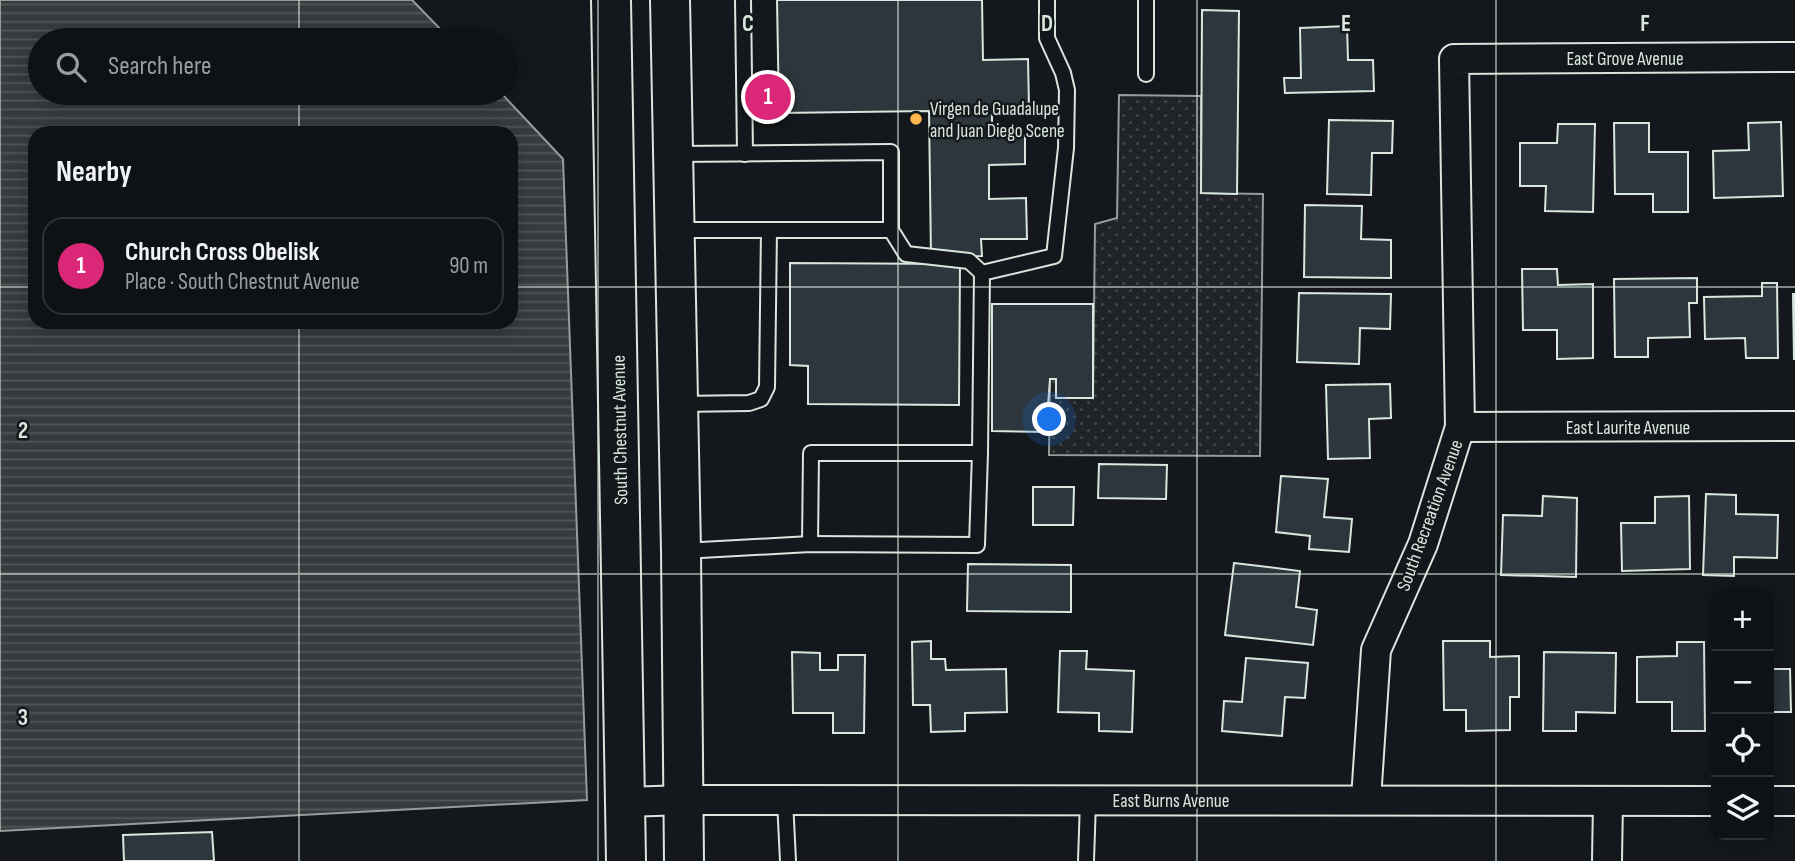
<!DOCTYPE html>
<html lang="en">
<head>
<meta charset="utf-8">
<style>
	body { margin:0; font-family:"Sofia Sans Condensed",sans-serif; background:#181b1e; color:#f1f3f6 }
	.controls { position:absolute; right:21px; bottom:21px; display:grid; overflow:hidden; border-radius:14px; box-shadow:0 4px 18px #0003 }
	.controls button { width:63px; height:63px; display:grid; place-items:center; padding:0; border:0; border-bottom:2px solid #2f3234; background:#0f1215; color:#f1f3f6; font:35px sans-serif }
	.you { position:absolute; left:1050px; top:420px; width:24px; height:24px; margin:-18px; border:5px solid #fff; border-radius:50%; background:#1a73e8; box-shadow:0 0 0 10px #1a73e833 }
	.badge { display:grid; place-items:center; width:46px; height:46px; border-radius:50%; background:#db2777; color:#fff; font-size:23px; font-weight:700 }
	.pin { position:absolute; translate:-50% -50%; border:4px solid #fff; box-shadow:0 2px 7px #0006 }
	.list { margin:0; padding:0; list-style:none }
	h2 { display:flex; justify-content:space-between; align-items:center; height:91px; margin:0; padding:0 28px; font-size:30px }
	h2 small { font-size:23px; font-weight:400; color:#9b9ea0 }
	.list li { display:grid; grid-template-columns:46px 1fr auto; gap:21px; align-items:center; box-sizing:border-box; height:98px; margin:0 14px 14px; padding:0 14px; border:2px solid #2f3234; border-radius:21px }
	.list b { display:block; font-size:26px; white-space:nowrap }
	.list p { margin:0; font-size:23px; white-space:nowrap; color:#9b9ea0 }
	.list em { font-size:23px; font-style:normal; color:#9b9ea0 }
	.icon { flex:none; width:38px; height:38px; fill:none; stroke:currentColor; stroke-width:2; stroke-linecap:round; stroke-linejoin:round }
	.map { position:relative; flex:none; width:1795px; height:861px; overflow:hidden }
	.search { position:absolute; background:#0f1215; box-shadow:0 4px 18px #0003; left:28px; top:28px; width:490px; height:77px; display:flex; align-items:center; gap:18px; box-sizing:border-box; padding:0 24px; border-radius:38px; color:#9b9ea0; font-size:26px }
	.panel { position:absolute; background:#0f1215; box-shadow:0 4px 18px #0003; left:28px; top:126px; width:490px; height:203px; border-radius:21px }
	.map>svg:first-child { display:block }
	.grass { fill:url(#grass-dots); stroke:#939e99; stroke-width:2 }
	.water { fill:url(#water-rules); stroke:#939e99; stroke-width:2; fill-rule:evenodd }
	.building { fill:#2c363c; stroke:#d8e6dc; stroke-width:2 }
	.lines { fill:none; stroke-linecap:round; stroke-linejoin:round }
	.lane-casing { stroke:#d8e6dc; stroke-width:18 }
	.street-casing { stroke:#d8e6dc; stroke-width:32 }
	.secondary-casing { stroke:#d8e6dc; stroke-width:42 }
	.lane { stroke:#14181c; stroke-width:14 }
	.street { stroke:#14181c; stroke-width:28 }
	.secondary { stroke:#14181c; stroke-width:38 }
	.grid { fill:none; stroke:#d8e6dc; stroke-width:2; stroke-opacity:0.55 }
	.poi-dot { fill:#ffb74d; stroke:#14181c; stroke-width:2.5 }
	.labels { text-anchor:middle; stroke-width:5; stroke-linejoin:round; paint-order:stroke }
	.street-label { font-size:19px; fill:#d8e6dc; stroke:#14181c }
	.poi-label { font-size:19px; fill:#d8e6dc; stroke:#14181c; text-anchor:start }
	.grid-label { font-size:23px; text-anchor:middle; font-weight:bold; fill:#d8e6dc; stroke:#14181c; stroke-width:5; stroke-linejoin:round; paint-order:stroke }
</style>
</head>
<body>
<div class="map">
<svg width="1795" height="861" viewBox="0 0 1795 861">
	<defs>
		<pattern id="grass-dots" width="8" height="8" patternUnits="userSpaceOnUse" patternTransform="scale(1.75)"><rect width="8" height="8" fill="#202428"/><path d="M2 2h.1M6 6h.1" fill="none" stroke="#404447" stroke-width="1.8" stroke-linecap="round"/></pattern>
		<pattern id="water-rules" width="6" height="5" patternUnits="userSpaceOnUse" patternTransform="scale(1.75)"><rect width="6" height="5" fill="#363b3e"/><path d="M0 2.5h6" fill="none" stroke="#525759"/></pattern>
	</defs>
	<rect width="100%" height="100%" fill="#14181c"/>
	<!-- grass -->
	<polygon class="grass" points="1119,95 1201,96 1201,193 1263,194 1260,456 1049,455 1050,379 1056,379 1093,398 1095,224 1117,218"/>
	<!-- water -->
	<path class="water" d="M0,0H412L451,40H40V93H501L563,159L587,800L0,831ZM511,133V322H35V133Z"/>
	<!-- building -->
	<g class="building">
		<polygon points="777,0 982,0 983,60 1028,59 1029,108 992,108 992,135 1025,135 1025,164 989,165 989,199 1026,198 1027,239 981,239 982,256 931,257 929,111 779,113"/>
		<polygon points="1202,10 1239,11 1237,194 1201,193"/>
		<polygon points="1347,26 1348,60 1373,60 1374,91 1285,93 1284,78 1301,78 1300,28"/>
		<polygon points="1329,120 1393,121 1392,153 1372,153 1371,195 1327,194"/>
		<polygon points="1781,122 1783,196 1714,198 1713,151 1749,150 1748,123"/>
		<polygon points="1614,123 1649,123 1649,152 1688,152 1688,212 1653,212 1653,194 1615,194"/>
		<polygon points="1558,124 1595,124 1593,212 1545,211 1546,186 1520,186 1520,143 1557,143"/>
		<polygon points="1305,205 1362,206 1361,239 1391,240 1391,278 1304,277"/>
		<polygon points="790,263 960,264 959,405 808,404 808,366 790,365"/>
		<polygon points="1522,269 1557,269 1558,285 1593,284 1593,358 1557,359 1557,330 1523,330"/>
		<polygon points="1697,278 1697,303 1689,303 1690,337 1648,338 1648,357 1615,357 1614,279"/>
		<polygon points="1762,283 1777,283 1778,358 1746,358 1745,338 1705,339 1704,297 1762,296"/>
		<polygon points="1299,293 1391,294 1390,329 1360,328 1359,364 1297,362"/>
		<polygon points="1793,294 1795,294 1795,359 1794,359"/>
		<polygon points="992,304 1093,304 1093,398 1056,398 1056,379 1050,379 1046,432 992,431"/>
		<polygon points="1390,384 1391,418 1369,419 1370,458 1328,459 1326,385"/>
		<polygon points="1099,464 1167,465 1166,499 1098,498"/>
		<polygon points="1281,476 1328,479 1324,517 1352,519 1349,552 1309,549 1310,536 1276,532"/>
		<polygon points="1033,487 1074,487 1073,525 1033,525"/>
		<polygon points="1706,494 1736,495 1736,514 1778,515 1777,558 1734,557 1734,576 1703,575"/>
		<polygon points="1543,496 1577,498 1576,577 1501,575 1503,515 1542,516"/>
		<polygon points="1689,496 1690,569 1622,571 1621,523 1655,523 1655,497"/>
		<polygon points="1234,563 1300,571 1296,607 1317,610 1313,645 1225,635"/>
		<polygon points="968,564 1071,565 1071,612 967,611"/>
		<polygon points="931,641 931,659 945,659 946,670 1006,669 1007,712 965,713 965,731 931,732 930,705 913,705 912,642"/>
		<polygon points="1443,641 1490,641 1490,657 1519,656 1519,697 1510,697 1510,730 1466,731 1466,710 1444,710"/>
		<polygon points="1677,642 1704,642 1705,731 1672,731 1672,702 1637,702 1637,657 1677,656"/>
		<polygon points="1715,650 1716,650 1716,732"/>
		<polygon points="1060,651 1087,651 1086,669 1134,671 1132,732 1099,731 1099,713 1058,712"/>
		<polygon points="792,652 820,653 820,670 838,670 838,655 865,655 864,733 833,733 833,713 793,713"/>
		<polygon points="1544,652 1616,653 1615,713 1576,712 1576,731 1543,731"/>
		<polygon points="1246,658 1308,663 1305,698 1285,697 1282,736 1222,731 1224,701 1242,702"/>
		<polygon points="1769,669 1790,669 1791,712 1769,712"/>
		<polygon points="212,832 214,861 124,861 123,835"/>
	</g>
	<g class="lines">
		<defs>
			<g id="lane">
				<polyline points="743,0 745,154"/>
				<polyline points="1146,74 1146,0"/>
				<polyline points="676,230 891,230 891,152 676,154"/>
				<polyline points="891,230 906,254 969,261 982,273"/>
				<polyline points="678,404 749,403 761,399 767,387 769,230"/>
				<polyline points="810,544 811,453 980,453 982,273 1054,256 1066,148 1067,90 1063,73 1047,38 1047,0"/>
				<polyline points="683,551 810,544 977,545 980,453"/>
				<polyline points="785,800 788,861"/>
				<polyline points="1086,861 1088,801"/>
			</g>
			<g id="street">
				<polyline points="1460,427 1795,426"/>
				<polyline points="1366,799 1376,650 1423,544 1460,427 1454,59 1795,57"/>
				<polyline points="1769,801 1795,801"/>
				<path d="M626,802L684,800C1028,800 1372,801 1716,801"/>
				<polyline points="1607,861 1608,801"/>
			</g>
			<g id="secondary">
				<polyline points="611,0 626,861"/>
				<polyline points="670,0 681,551 684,861"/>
			</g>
		</defs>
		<!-- lane casing -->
		<use href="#lane" class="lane-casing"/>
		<!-- street casing -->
		<use href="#street" class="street-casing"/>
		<!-- secondary casing -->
		<use href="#secondary" class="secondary-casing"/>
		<!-- lane -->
		<use href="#lane" class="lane"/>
		<!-- street -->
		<use href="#street" class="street"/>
		<!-- secondary -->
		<use href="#secondary" class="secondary"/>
	</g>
	<!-- grid -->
	<path class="grid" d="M299,0V40M598,0V861M898,0V861M1197,0V861M1496,0V861M299,93V133M0,287H35M511,287H1795M299,322V861M0,574H1795"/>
	<!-- markers -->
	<circle class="poi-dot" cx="916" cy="119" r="7"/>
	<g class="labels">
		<!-- street labels -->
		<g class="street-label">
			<text x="1625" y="65">East Grove Avenue</text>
			<text x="1628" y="434">East Laurite Avenue</text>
			<text transform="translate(619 430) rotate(-91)" y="7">South Chestnut Avenue</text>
			<text transform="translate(1429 515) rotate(-70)" y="7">South Recreation Avenue</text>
			<text x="1171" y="807">East Burns Avenue</text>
		</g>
		<!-- poi labels -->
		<g class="poi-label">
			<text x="930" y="115">Virgen de Guadalupe<tspan x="930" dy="22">and Juan Diego Scene</tspan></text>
		</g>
	</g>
	<g class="grid-label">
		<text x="748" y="31">C</text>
		<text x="1047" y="31">D</text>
		<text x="1346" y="31">E</text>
		<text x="1645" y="31">F</text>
		<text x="23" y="438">2</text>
		<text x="23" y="725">3</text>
	</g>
</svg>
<div class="controls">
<button>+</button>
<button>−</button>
<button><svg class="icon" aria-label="locate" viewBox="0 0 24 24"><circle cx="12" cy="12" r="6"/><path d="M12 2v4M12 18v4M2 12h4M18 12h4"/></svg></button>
<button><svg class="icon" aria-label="layers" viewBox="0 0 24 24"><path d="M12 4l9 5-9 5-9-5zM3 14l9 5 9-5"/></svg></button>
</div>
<div class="you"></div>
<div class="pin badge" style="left:768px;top:97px">1</div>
<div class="search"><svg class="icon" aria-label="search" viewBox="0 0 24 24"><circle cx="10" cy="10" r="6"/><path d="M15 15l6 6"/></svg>Search here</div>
<section class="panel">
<h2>Nearby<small></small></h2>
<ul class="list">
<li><span class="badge">1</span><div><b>Church Cross Obelisk</b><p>Place · South Chestnut Avenue</p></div><em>90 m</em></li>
</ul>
</section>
</div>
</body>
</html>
